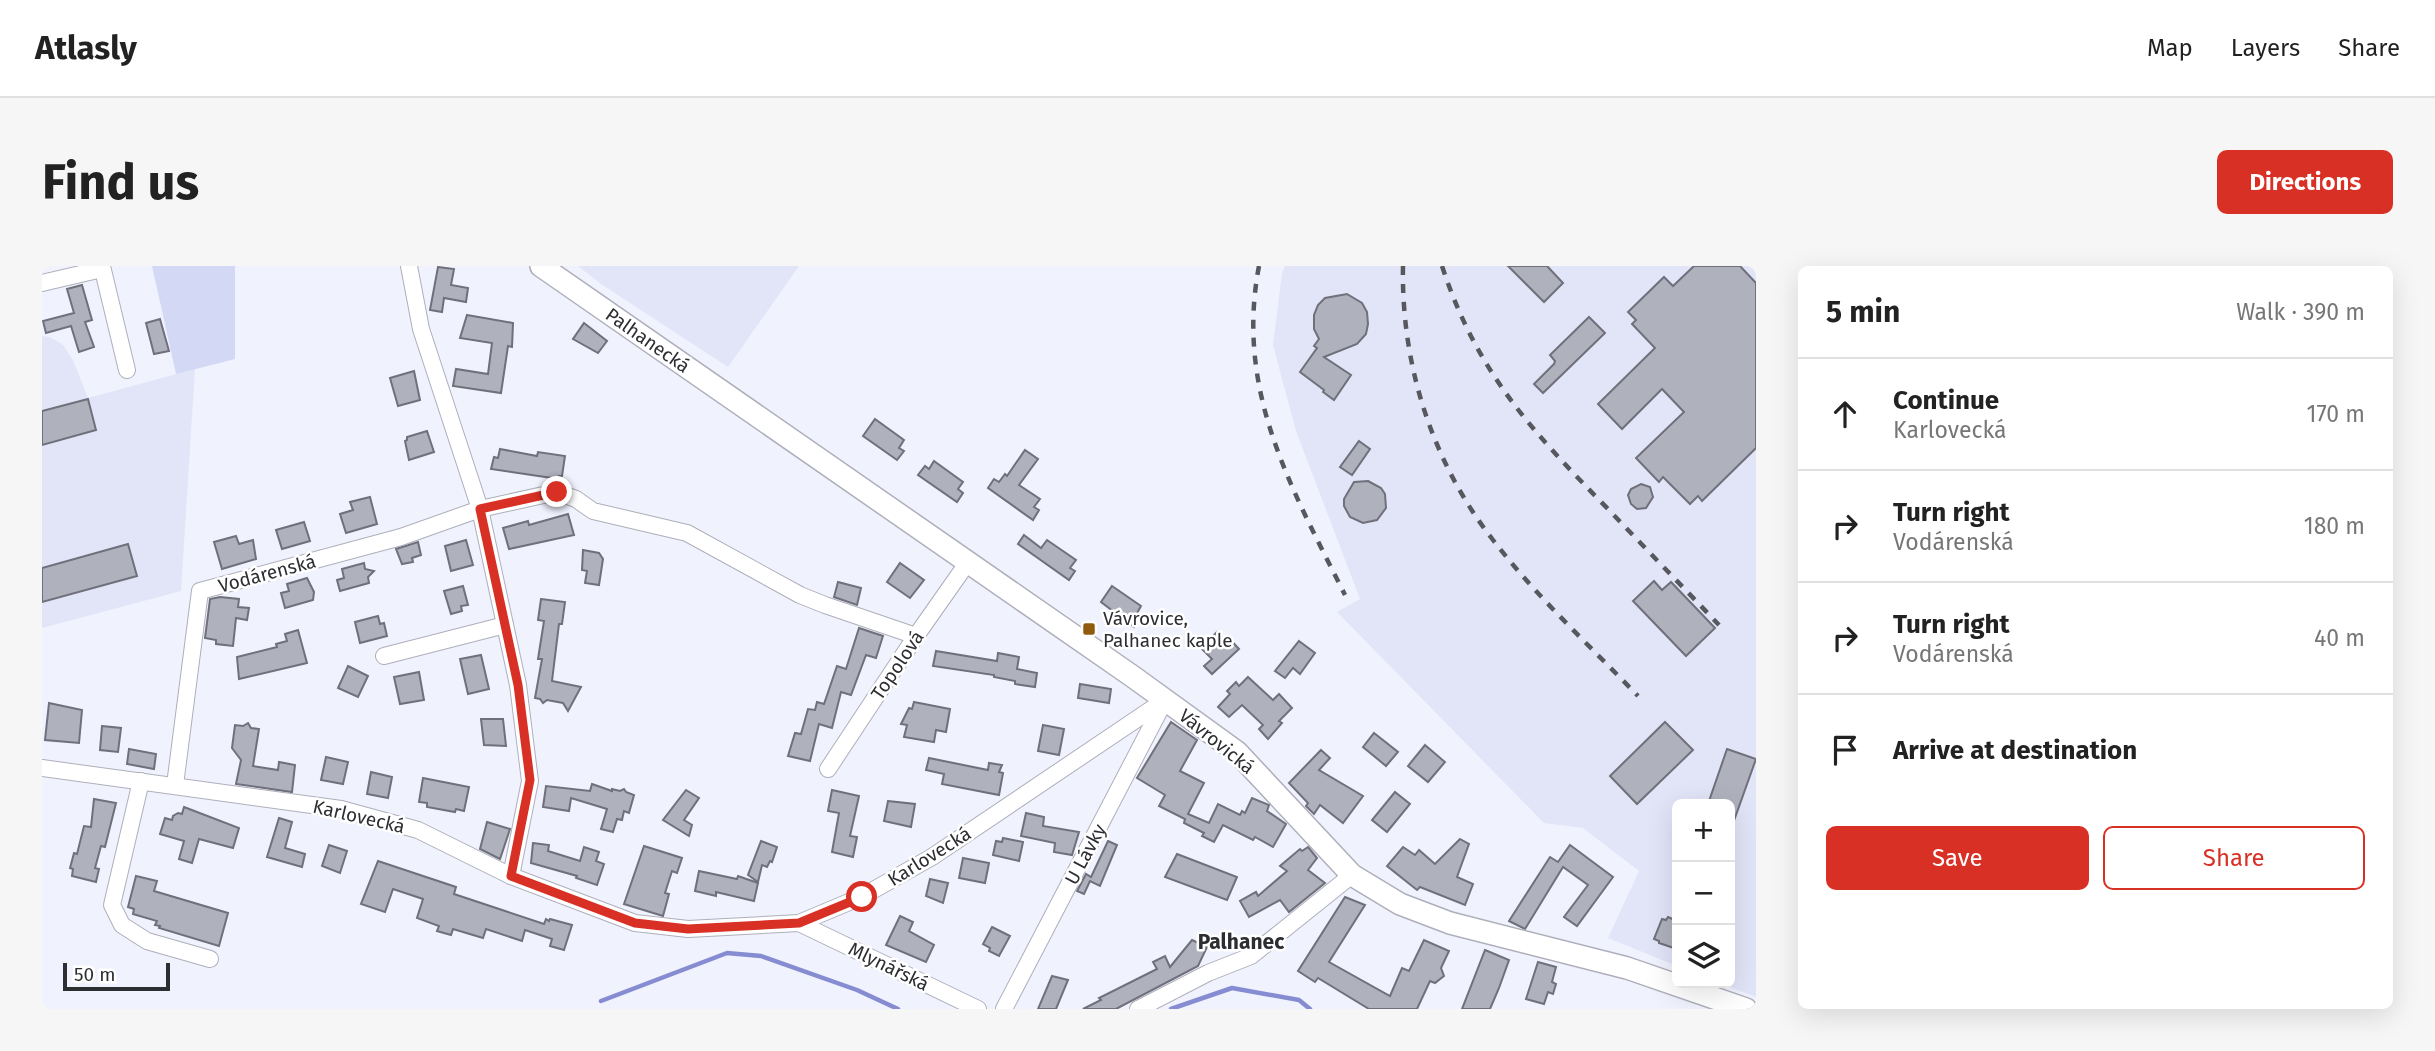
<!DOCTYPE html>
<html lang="en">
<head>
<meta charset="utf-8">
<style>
	body { margin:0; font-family:"Fira Sans",sans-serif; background:#f6f6f6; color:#222 }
	.controls { position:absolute; right:21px; bottom:21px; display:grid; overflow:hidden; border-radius:10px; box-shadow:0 7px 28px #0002 }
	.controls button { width:63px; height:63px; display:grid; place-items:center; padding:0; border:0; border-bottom:2px solid #e0e0e0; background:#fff; color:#222; font:35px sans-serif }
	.scale { position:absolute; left:21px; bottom:18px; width:107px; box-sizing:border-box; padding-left:7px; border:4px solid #2d2e32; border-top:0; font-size:19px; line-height:24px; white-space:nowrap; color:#2d2e32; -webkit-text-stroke:5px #fff; paint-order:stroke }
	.stop { position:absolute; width:21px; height:21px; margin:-16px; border:5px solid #d93025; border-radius:50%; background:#fff }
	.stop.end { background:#d93025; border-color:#fff; box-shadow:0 2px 7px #0008 }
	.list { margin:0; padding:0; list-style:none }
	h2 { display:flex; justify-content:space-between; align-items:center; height:91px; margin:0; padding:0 28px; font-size:30px }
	h2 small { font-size:23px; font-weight:400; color:#767676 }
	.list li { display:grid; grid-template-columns:46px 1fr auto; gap:21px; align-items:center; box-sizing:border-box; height:112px; padding:0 28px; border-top:2px solid #e0e0e0 }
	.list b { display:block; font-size:26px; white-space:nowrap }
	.list p { margin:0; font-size:23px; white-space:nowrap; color:#767676 }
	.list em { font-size:23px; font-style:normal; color:#767676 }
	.actions { display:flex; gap:14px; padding:21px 28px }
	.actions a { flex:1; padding:16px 0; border:2px solid #d93025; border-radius:10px; text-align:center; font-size:24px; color:#d93025 }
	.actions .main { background:#d93025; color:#fff }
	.icon { flex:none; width:38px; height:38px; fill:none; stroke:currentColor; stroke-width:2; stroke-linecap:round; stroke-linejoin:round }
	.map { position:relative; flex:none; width:1714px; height:743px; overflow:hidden; border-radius:10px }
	header { display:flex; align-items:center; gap:42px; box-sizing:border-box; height:98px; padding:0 35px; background:#fff; border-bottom:2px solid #e0e0e0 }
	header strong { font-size:33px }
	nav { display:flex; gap:38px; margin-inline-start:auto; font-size:24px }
	.intro { display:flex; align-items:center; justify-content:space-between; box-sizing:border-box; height:168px; padding:0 42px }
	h1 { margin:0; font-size:49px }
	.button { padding:18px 32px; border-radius:10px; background:#d93025; color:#fff; font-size:24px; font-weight:700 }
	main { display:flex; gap:42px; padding:0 42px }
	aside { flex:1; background:#fff; border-radius:10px; box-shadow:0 7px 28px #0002 }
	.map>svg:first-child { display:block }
	.built { fill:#e2e5f8 }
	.green { fill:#d3d8f5 }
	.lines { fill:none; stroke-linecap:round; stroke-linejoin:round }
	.stream { stroke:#868cd1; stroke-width:4.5 }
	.building { fill:#afb1bd; stroke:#6f707b; stroke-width:2 }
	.street-casing { stroke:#aeafbb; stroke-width:18 }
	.secondary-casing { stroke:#aeafbb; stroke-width:24 }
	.street { stroke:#fff; stroke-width:16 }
	.secondary { stroke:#fff; stroke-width:21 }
	.rail { stroke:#57585e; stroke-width:4.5; stroke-dasharray:9 9; stroke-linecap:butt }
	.route { stroke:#d93025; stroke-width:9 }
	.poi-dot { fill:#905b0e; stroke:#fff; stroke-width:2.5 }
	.labels { text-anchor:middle; stroke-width:5; stroke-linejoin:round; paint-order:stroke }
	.street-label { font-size:19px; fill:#2d2e32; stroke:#fff }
	.poi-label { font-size:19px; fill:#2d2e32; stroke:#fff; text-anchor:start }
	.neighbourhood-label { font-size:21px; font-weight:bold; fill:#2d2e32; stroke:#fff }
</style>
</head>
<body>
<header>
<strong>Atlasly</strong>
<nav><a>Map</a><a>Layers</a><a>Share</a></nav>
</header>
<div class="intro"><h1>Find us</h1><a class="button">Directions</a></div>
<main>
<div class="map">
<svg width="1714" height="743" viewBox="0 0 1714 743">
	<rect width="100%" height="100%" fill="#f0f2fe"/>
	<!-- built -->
	<g class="built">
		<polygon points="536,0 757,0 686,101 559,18"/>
		<polygon points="1243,0 1714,0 1714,731 1677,717 1688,717 1688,538 1635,538 1635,700 1566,672 1597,605 1541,562 1502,557 1295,346 1318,333 1254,165 1231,79 1240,7"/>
		<polygon points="0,70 8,71 21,79 31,94 46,132 153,103 139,325 0,362"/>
	</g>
	<!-- green -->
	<polygon class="green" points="110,0 193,0 193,93 134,108"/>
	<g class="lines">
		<!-- stream -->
		<g class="stream">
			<polyline points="559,735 685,687 719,690 815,724 856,743"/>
			<polyline points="1129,743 1190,722 1257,734 1268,743"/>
		</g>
	</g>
	<!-- building -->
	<g class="building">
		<polygon points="1466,0 1505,0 1521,17 1502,36"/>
		<polygon points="1652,0 1698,0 1714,17 1714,182 1660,235 1656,230 1648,238 1621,211 1617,216 1594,192 1642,146 1620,123 1580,163 1556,138 1613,82 1590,58 1594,54 1586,46 1622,11 1631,20"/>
		<polygon points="396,1 412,3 409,19 426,22 424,36 402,32 400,46 388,44"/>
		<polygon points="40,19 50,54 43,56 52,81 37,86 29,60 4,67 1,55 32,47 25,23"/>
		<polygon points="1305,28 1320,37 1325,46 1326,58 1324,68 1315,78 1282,91 1309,109 1292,134 1281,126 1282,124 1258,106 1275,82 1272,80 1277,73 1272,63 1272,49 1276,39 1283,32"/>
		<polygon points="425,49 471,57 470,81 466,80 459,127 411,120 414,103 446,108 450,77 418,72"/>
		<polygon points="1547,51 1563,67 1501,127 1492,118 1512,98 1513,95 1508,89"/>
		<polygon points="118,53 127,85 112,88 104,57"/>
		<polygon points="542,57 565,75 556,87 531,73"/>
		<polygon points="372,105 378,134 356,140 348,112"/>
		<polygon points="46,133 54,164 0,179 0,145"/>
		<polygon points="833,153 862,174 857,182 862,185 855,194 821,170"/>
		<polygon points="385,165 392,186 367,194 363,175 365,174 365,171"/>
		<polygon points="1317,175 1328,183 1310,209 1298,201"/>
		<polygon points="458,183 495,190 496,186 523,190 520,210 517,210 517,213 449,203 452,191 456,192"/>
		<polygon points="983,184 996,193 977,219 998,233 992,241 997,244 991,254 946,222 952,213 957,216 963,208 965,210"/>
		<polygon points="892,195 921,216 916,223 921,227 915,236 876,209 883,200 887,203"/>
		<polygon points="1326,215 1339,222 1343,228 1344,242 1335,254 1321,257 1308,251 1302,240 1302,233 1312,216"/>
		<polygon points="1599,218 1608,221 1611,231 1604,242 1595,243 1589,238 1586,229 1589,223"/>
		<polygon points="328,231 335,258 304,267 298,248 311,244 308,236"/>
		<polygon points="526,248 532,269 467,283 461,262 486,255 487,259"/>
		<polygon points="262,256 268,275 240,283 234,264"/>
		<polygon points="982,269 999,282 1005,274 1034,294 1028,302 1033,305 1027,314 976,278"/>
		<polygon points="194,270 197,278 211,274 214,293 180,303 172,276"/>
		<polygon points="424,274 431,299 409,305 403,280"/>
		<polygon points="376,276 379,289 370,292 371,296 360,298 354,283"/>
		<polygon points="86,278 95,310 0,336 0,302"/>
		<polygon points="541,284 557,287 561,293 557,319 543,317 545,305 540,304"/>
		<polygon points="322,297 323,303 332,305 326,311 327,317 298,325 295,314 302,312 300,303"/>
		<polygon points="858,297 882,314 868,332 845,316"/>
		<polygon points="265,312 272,326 271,334 243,342 239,327 247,325 245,318"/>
		<polygon points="1612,315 1620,324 1629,316 1673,362 1644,390 1591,335"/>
		<polygon points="796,316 819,322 815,339 792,331"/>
		<polygon points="421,320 426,339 419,340 420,345 409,348 402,325"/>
		<polygon points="1070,320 1099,340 1094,349 1098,352 1092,361 1059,336"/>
		<polygon points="178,331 197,333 196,341 207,342 205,354 194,352 191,380 174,378 174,374 163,372 168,333"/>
		<polygon points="499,333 523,336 520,358 517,358 510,415 539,421 526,445 521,437 505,434 501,437 498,433 493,432 500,393 496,393 502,355 496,354"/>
		<polygon points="336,350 338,358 342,357 345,370 318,377 313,356"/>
		<polygon points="817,362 841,370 834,392 824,389 809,429 799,426 790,462 777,458 768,495 746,490 753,467 759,468 766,443 773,444 775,436 782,438 795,400 804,403"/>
		<polygon points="256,364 265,397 197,413 195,391 235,381 234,378 245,375 243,368"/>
		<polygon points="1175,366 1183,374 1186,371 1197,383 1170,408 1162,400 1170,393 1159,382"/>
		<polygon points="1257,375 1273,387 1258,408 1251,402 1243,412 1233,405"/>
		<polygon points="894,385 955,395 956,387 977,391 975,403 995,407 993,421 973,418 973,415 952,411 952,409 891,400"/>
		<polygon points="439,389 447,423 426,428 418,393"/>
		<polygon points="306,400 326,410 316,431 296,422"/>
		<polygon points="377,406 382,434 358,438 352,411"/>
		<polygon points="1206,411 1231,434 1237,428 1250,442 1237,455 1240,457 1226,473 1217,463 1221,459 1200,439 1187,451 1176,441 1188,428 1185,425 1194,416 1197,420"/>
		<polygon points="1038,418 1069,423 1067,437 1036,432"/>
		<polygon points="872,436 908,443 904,466 894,464 892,476 862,471 865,459 859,458 867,442 870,443"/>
		<polygon points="7,437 40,444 37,477 3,474"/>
		<polygon points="439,453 461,453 464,480 442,479"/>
		<polygon points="1129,456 1155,474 1138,505 1162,517 1146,548 1167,557 1176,538 1198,549 1200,545 1203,547 1210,532 1227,539 1225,545 1244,558 1231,581 1213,571 1211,574 1181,559 1172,576 1160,570 1162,567 1142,557 1143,553 1117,540 1123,529 1095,512"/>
		<polygon points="1623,456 1651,484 1595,538 1568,510"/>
		<polygon points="206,457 209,462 217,463 211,500 236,504 237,496 253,499 250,526 194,518 199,494 190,482 193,459 201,460"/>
		<polygon points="1001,459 1022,463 1017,489 996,485"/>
		<polygon points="60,460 79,462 76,486 58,484"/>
		<polygon points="1332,467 1356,486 1344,500 1321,481"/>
		<polygon points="1383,479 1403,496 1386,516 1366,500"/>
		<polygon points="87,483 114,488 112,503 85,498"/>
		<polygon points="1685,483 1714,493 1689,563 1688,538 1666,538"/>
		<polygon points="1279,484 1288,492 1277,504 1321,530 1301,557 1278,539 1272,548 1264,540 1266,537 1247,517"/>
		<polygon points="284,491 306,496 301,518 279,514"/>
		<polygon points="887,492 946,504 947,497 960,499 957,506 961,507 957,529 900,518 902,508 884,504"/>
		<polygon points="329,506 350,511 346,532 325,528"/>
		<polygon points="381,512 427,521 422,545 414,543 413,546 385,541 385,537 377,536"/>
		<polygon points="550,518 570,525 570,523 578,525 582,523 584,526 592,529 587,547 582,545 580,554 575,553 571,566 559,563 565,543 529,532 527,545 501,541 504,520 548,525"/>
		<polygon points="644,524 657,532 642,554 650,559 647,570 621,554"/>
		<polygon points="790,524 817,530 808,570 815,571 811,591 790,586 797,547 786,545"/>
		<polygon points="1353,526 1368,538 1345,566 1330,554"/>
		<polygon points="52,533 74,537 63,581 59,580 53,602 57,603 54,616 30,610 31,603 28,602 32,587 35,588 42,560 49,561"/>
		<polygon points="846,535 873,538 869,561 842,555"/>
		<polygon points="142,541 197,562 191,582 157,573 150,597 137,593 142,575 118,568 123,552 130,554 131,550 136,547 140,548"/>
		<polygon points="984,547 1002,551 1001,560 1037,566 1030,589 1012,586 1013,577 979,570"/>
		<polygon points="237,552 250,556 243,582 263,588 260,601 225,591"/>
		<polygon points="445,556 468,563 458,593 438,583"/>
		<polygon points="961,572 981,576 977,595 951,589 954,575 960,576"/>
		<polygon points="1418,573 1427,578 1415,611 1431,618 1423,639 1378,621 1375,624 1345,600 1361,581 1373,589 1377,584 1393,598"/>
		<polygon points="719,575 735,581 730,596 728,595 725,601 720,599 716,616 706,609"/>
		<polygon points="1066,575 1075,579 1058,620 1048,615 1042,628 1035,625 1044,608 1049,611"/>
		<polygon points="491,577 507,579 506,585 538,595 542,581 557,586 554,595 562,598 555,619 534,612 535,610 489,597"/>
		<polygon points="287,579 305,585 298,607 280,600"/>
		<polygon points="1528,579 1571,611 1535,660 1522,651 1546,619 1521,601 1483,663 1467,655 1508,591 1516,596"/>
		<polygon points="602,580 640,592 635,607 630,605 623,627 627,628 621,650 582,638"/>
		<polygon points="1266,581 1275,592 1266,604 1283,617 1247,646 1238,634 1207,651 1198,635 1214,626 1216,630 1245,605 1238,600 1258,583 1260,585"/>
		<polygon points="1135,588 1195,611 1185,634 1123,611"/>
		<polygon points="921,592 947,597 943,617 917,612"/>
		<polygon points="336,595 414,621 412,628 502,658 504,653 507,655 508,653 530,659 522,684 508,680 510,673 483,664 480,675 444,663 441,672 411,663 409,669 395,665 397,660 375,652 381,633 351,623 343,646 319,638"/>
		<polygon points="657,605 695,613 696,610 716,617 712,635 674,626 674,630 653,625"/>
		<polygon points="94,610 115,615 112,625 186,647 177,680 117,662 118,660 113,659 115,655 91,648 92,643 86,641"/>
		<polygon points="888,613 906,617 901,637 884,630"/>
		<polygon points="1303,631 1323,639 1287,696 1348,730 1360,702 1367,705 1382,674 1407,685 1399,702 1402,710 1393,717 1388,715 1375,743 1327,743 1276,712 1273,716 1256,705"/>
		<polygon points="858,650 871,656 867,665 892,679 884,696 844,679"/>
		<polygon points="1626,651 1635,655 1635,683 1617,677 1617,675 1612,673 1620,653 1624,654"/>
		<polygon points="950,661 968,670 957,690 947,685 948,682 941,678"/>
		<polygon points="1150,674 1165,681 1156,700 1074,743 1041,743 1059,734 1057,732 1115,703 1111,696 1123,690 1128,701"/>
		<polygon points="1443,684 1467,694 1457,722 1448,743 1420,743"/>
		<polygon points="1496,696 1514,701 1510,716 1514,718 1511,728 1506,726 1502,738 1484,733"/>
		<polygon points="1010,710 1026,714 1014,743 996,743"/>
	</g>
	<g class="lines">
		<defs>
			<g id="street">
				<polyline points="60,0 85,104"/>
				<polyline points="367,0 379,63 438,243 476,419 488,515 469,610"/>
				<polyline points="0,17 60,3"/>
				<polyline points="342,390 463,359"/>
				<polyline points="0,502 299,543 376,564 469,610 593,657 646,663 757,657 819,631 890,591 1123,434"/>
				<polyline points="786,503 874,370 926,296"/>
				<polyline points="99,515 70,639 80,659 105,675 168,693"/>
				<polyline points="133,519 158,325 359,271 438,243 515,226 534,233 551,245 645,267 758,329 783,339 874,370"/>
				<polyline points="757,657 936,743"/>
				<polyline points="962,743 1122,436"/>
				<polyline points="1096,743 1166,707 1209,690 1310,609"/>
			</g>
			<polyline id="secondary" points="499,0 1090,410 1195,486 1310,609 1358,638 1408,657 1585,702 1704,743"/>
		</defs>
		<!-- street casing -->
		<use href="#street" class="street-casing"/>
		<!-- secondary casing -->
		<use href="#secondary" class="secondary-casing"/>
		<!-- street -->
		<use href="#street" class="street"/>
		<!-- secondary -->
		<use href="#secondary" class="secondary"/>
		<!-- rail -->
		<g class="rail">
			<path d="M1217,0C1193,125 1249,221 1303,329"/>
			<path d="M1361,0C1359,98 1390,196 1451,274C1494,330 1547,379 1596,430"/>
			<path d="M1400,0C1435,107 1490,165 1566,243C1603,282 1640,320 1677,359"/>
		</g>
	</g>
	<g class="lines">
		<!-- route -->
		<polyline class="route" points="515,226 438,243 476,419 488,514 469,610 593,657 646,663 757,657 820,631"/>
	</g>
	<!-- markers -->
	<rect class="poi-dot" x="1040" y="356" width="14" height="14" rx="3.5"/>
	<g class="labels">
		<!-- street labels -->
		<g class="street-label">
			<text transform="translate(606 74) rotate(35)" y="7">Palhanecká</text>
			<text transform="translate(225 307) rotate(-15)" y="7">Vodárenská</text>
			<text transform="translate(855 399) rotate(-56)" y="7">Topolová</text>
			<text transform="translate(1175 475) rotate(39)" y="7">Vávrovická</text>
			<text transform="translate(317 550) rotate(13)" y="7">Karlovecká</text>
			<text transform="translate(1043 588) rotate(-62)" y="7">U Lávky</text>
			<text transform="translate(887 590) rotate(-32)" y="7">Karlovecká</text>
			<text transform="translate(847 700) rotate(26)" y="7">Mlynářská</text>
		</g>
		<!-- poi labels -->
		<g class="poi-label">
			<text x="1061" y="359">Vávrovice,<tspan x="1061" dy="22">Palhanec kaple</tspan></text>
		</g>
		<!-- neighbourhood labels -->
		<g class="neighbourhood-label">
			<text x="1199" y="683">Palhanec</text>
		</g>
	</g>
</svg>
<div class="controls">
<button>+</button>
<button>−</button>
<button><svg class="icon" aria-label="layers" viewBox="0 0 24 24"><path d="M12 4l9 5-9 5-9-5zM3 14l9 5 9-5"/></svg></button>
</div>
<div class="scale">50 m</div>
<div class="stop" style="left:820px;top:631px"></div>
<div class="stop end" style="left:515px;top:226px"></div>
</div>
<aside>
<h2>5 min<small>Walk · 390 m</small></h2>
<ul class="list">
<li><svg class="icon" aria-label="ahead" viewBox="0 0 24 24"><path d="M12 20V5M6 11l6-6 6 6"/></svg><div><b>Continue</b><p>Karlovecká</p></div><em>170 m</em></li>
<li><svg class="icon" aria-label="right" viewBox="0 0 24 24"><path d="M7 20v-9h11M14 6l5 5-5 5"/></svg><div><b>Turn right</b><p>Vodárenská</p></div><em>180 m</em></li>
<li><svg class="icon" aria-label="right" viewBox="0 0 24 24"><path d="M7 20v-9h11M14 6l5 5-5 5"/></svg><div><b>Turn right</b><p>Vodárenská</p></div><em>40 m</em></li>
<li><svg class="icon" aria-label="arrive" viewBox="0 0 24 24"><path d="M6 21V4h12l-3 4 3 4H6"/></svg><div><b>Arrive at destination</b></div></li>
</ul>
<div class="actions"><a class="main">Save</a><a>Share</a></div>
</aside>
</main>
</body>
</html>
